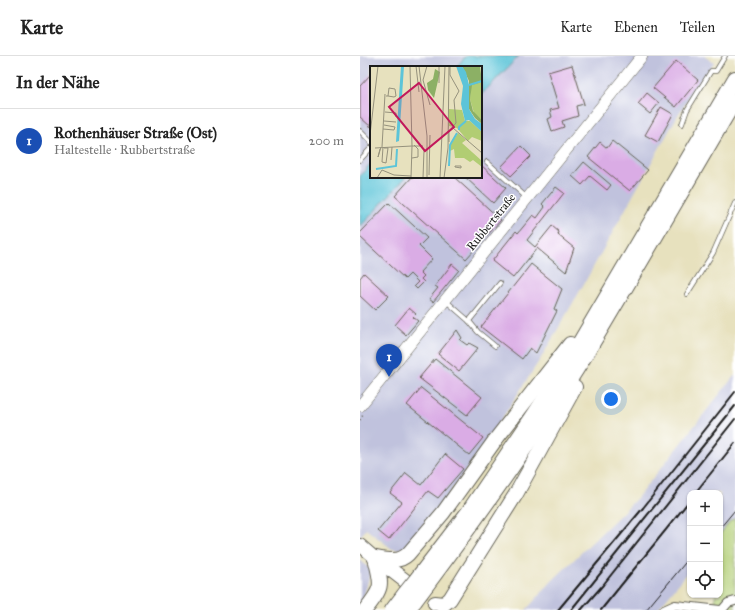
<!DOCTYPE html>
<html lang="de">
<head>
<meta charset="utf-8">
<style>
	body { margin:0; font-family:"IM FELL Great Primer",serif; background:#f2f2f2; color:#222 }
	.controls { position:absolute; right:12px; bottom:12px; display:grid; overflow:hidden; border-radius:8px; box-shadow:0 1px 3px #0004 }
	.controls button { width:36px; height:36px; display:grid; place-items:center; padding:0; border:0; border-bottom:1px solid #e0e0e0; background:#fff; color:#222; font:20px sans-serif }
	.you { position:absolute; left:251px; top:343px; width:14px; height:14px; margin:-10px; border:3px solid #fff; border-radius:50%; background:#1a73e8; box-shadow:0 0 0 6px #1a73e833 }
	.badge { display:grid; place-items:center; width:26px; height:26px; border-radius:50%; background:#d1495b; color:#fff; font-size:13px; font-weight:700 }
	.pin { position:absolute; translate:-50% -33px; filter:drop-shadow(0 1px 2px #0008) }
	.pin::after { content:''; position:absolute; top:21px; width:14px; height:12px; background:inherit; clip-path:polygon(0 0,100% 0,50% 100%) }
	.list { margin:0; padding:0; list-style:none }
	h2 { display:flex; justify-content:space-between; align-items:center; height:52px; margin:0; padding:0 16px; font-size:17px }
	h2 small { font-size:13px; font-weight:400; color:#767676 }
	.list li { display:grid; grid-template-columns:26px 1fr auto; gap:12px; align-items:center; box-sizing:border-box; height:64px; padding:0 16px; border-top:1px solid #e0e0e0 }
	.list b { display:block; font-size:15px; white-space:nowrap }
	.list p { margin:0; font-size:13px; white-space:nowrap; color:#767676 }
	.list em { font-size:13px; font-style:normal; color:#767676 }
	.icon { flex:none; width:22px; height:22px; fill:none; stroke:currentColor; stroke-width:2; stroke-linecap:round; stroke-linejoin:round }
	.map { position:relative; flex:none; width:375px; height:554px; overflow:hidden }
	header { display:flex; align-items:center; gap:24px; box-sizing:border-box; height:56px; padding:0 20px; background:#fff; border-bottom:1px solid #e0e0e0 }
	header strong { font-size:19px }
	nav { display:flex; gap:22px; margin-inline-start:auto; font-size:14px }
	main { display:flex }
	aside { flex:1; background:#fff }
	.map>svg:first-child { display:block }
	.industrial { fill:#c0c2dd }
	.green { fill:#b1cd73; stroke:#667448 }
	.water { fill:#5cc4d8; stroke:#3c707a }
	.building { fill:#daace5 }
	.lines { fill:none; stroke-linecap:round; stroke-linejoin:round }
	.service-casing { stroke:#636155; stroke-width:5.5 }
	.minor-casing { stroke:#636155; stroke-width:10 }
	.tertiary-casing { stroke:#636155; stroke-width:12 }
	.secondary-casing { stroke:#636155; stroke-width:14 }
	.trunk-casing { stroke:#636155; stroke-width:16 }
	.path { stroke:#636155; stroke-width:1.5; stroke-dasharray:1 3; stroke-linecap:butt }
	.service { stroke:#fff; stroke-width:4 }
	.minor { stroke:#fff; stroke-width:8 }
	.tertiary { stroke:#fff; stroke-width:11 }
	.secondary { stroke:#fff; stroke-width:12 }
	.trunk { stroke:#fff; stroke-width:14 }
	.tram { stroke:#1c1c1c; stroke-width:1 }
	.rail { stroke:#1c1c1c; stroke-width:2 }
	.trunk-bridge-casing { stroke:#636155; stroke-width:16; stroke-linecap:butt }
	.trunk-bridge { stroke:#fff; stroke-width:14 }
	.labels { text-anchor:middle; stroke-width:3; stroke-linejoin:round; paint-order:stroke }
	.street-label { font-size:12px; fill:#1c1c1c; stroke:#fff }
	.inset-river { fill:none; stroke:#5cc4d8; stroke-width:2 }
	.inset-road { fill:none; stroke:#96927d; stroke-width:1 }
	.view { fill:#c2185b; fill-opacity:0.15; stroke:#c2185b; stroke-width:2 }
	.inset-edge { fill:none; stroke:#1c1c1c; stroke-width:2 }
</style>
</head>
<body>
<header>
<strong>Karte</strong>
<nav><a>Karte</a><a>Ebenen</a><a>Teilen</a></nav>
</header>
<main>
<aside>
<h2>In der Nähe<small></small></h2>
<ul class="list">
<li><span class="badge" style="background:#1a4fb4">1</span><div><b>Rothenhäuser Straße (Ost)</b><p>Haltestelle · Rubbertstraße</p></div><em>200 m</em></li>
</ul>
</aside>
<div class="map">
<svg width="375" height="554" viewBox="0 0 375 554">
	<rect width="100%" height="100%" fill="#fff"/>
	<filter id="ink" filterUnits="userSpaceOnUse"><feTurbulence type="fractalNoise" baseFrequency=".025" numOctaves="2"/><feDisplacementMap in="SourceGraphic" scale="8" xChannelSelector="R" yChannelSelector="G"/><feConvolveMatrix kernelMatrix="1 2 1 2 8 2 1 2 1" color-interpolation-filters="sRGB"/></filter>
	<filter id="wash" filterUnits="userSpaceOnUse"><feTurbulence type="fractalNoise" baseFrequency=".012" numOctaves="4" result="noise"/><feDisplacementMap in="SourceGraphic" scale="16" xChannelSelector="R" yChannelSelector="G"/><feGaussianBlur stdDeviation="0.9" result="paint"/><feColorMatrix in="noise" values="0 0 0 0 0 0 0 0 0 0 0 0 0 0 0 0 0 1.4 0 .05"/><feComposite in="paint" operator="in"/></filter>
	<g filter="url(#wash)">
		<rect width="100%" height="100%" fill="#e7e1be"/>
		<!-- industrial -->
		<g class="industrial">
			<polygon points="0,0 106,0 96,11 11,11 11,107 0,120"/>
			<polygon points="159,0 344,0 354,7 319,57 225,226 181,302 128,384 75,457 46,492 38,494 32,493 6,473 0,481 0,171 46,121 121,121 121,39"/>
			<polygon points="375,319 375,462 370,465 360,478 360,437 330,437 330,514 297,554 166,554 192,525 260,459 277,442"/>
			<polygon points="0,504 11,514 3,544 0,547"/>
		</g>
		<!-- green -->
		<polygon class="green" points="375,462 375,554 366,554 355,545 355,539 360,539 360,478 370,465"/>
		<!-- water -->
		<g class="water">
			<polygon points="106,0 159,0 121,39 121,11 96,11"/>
			<polygon points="11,107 11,121 46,121 0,171 0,120"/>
		</g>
		<g id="blocks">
			<!-- building -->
			<g class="building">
				<polygon points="316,5 338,24 316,51 293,32"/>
				<polygon points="212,9 224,48 216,50 218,60 202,65 204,71 192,75 188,63 192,61 190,54 199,52 188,16"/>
				<polygon points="11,18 11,71 0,61 0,30"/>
				<polygon points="287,37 299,47 290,58 278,48"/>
				<polygon points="301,51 313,58 298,86 285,79"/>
				<polygon points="252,85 288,114 270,135 228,101 240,86 247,92"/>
				<polygon points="161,90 171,100 151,120 141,111"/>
				<polygon points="224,106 251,129 247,134 230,120 222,129 212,120"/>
				<polygon points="121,109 146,132 133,147 105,121 121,121"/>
				<polygon points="52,121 94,121 141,164 106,203 35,140"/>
				<polygon points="196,131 204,137 167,184 175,191 192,170 199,176 198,179 214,192 206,216 177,192 153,222 132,205 156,175 158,177 173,159 177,162 185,151 182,148"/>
				<polygon points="29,147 67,182 59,190 72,203 60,216 64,220 61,223 64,226 57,233 54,230 58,226 50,218 45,223 0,181 0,177"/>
				<polygon points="92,208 99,214 73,246 69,243 78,232 75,230"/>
				<polygon points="171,208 202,233 194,253 197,255 176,297 170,292 162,303 121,271"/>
				<polygon points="4,217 29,240 15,254 0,240 0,222"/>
				<polygon points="49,252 56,258 53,261 58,265 46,279 35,269"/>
				<polygon points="97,274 102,282 100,284 107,289 109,287 118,292 99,315 78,298"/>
				<polygon points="75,303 122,341 107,359 59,322"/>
				<polygon points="61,332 123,382 109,399 47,349"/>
				<polygon points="85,398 103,413 78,442 68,435 29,484 18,475 42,446 30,437 46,417 61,429"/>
			</g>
		</g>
	</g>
	<g filter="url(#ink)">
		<use href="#blocks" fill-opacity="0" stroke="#636155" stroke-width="1"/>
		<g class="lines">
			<defs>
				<g id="service">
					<polyline points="322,68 327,54 351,15 356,15 365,0"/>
					<polyline points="0,75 11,86"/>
					<polyline points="0,104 11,92"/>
					<polyline points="127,106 167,142"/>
					<polyline points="327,238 353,197 375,147"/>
					<polyline points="85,244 109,265 118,276 135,290"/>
					<polyline points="109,265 140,227"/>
				</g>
				<g id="minor">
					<polyline points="304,554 315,549 360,554"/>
					<polyline points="362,554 368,547 375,545"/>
				</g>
				<polyline id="tertiary" points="0,350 282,0"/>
				<polyline id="secondary" points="0,489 15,502"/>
				<g id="trunk">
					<path d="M15,502C27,504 39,507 48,498L83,457L136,383L210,288"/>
					<polyline points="17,503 61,537"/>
					<polyline points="58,521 108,456 175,357 208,306 281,182 375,22"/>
					<path d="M67,529C124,453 179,375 228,295C278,212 326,128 375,45"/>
					<polyline points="75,547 84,548 90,543 156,438 215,331"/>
					<path d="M5,554C24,531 22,529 15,502"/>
					<polyline points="32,554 45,537"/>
					<polyline points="47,554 55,545"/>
				</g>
			</defs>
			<!-- service casing -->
			<use href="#service" class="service-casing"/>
			<!-- minor casing -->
			<use href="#minor" class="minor-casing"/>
			<!-- tertiary casing -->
			<use href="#tertiary" class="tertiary-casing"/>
			<!-- secondary casing -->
			<use href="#secondary" class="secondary-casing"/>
			<!-- trunk casing -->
			<use href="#trunk" class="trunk-casing"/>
			<!-- path -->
			<polyline class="path" points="0,364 3,359"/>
			<!-- service -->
			<use href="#service" class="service"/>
			<!-- minor -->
			<use href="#minor" class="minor"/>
			<!-- tertiary -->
			<use href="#tertiary" class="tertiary"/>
			<!-- secondary -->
			<use href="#secondary" class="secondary"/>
			<!-- trunk -->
			<use href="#trunk" class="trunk"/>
			<!-- tram -->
			<g class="tram">
				<polyline points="360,472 375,454"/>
				<polyline points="286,554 330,501"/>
			</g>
			<!-- rail -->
			<g class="rail">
				<polyline points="335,437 375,387"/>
				<polyline points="198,554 283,452 375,336"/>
				<polyline points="211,554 375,350"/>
				<polyline points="221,554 243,529 375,363"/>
				<polyline points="241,554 330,444"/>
			</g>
			<defs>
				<g id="trunk-bridge">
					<polyline points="45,537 58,521"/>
					<polyline points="55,545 67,529"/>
				</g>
			</defs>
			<!-- trunk-bridge casing -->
			<use href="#trunk-bridge" class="trunk-bridge-casing"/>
			<!-- trunk-bridge -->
			<use href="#trunk-bridge" class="trunk-bridge"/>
		</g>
	</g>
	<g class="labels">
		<!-- street labels -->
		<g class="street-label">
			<text transform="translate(131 166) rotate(-51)" y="4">Rubbertstraße</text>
		</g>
	</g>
	<!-- overview -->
	<g transform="translate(10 10)">
		<rect width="112" height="112" fill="#e7e1be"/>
		<path d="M110,16L112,18V54L104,47L100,33L101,19ZM78,25L79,43L92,44L95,55H100L112,66V75L102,71L98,75L87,62L79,60L78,64ZM88,67L96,74L92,77L112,95V101L103,94L100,96L94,92H85L84,83L80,85L81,78Z" fill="#b1cd73"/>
		<path d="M92,0H110L112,16L102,19L100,33L103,45L112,54V58L105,52L99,43V15ZM65,3L70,6L64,32L58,24L57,17L63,13Z" fill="#8cb065"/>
		<path d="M31,0H34L29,75L26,76ZM86,0H92L96,6L99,19V43L105,53L112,58V66L99,54L95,55L91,38L93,20Z" fill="#5cc4d8"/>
		<path class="inset-river" d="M99,19L112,15M89,64V61L96,55M79,100L80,79L87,67M6,103L26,100L27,83"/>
		<path class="inset-road" d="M46,0L49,26M49,0L57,70V112M57,0L53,14L60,39M69,17V0M16,30H18L24,31L26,30L25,23L19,22L18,30M15,46L26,47V51M14,55L26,56M83,62L112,87M13,63L24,64L25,61L14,59M0,69L8,0M79,76V65L86,57L84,34L89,25L80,9V0M12,81L15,28M13,81L12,96L16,97L18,82H14M5,82L42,80L40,0M10,83L8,91L11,81M42,92L48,91V83L44,79M21,94L22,81M85,100H91V102L85,101ZM59,109L60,69M7,112L12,104L24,109L41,110M41,112L42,80H53M53,112L54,84M70,112L75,0M74,112L78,82L79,0"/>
		<path class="view" d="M49,17L84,61L55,85L19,41Z"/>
		<rect width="112" height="112" class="inset-edge"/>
	</g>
</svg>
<div class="controls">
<button>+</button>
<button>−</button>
<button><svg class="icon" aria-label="locate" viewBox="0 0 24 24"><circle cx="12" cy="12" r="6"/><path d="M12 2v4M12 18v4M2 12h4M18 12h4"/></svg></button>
</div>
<div class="you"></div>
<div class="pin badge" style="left:29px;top:321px;background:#1a4fb4">1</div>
</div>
</main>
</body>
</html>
